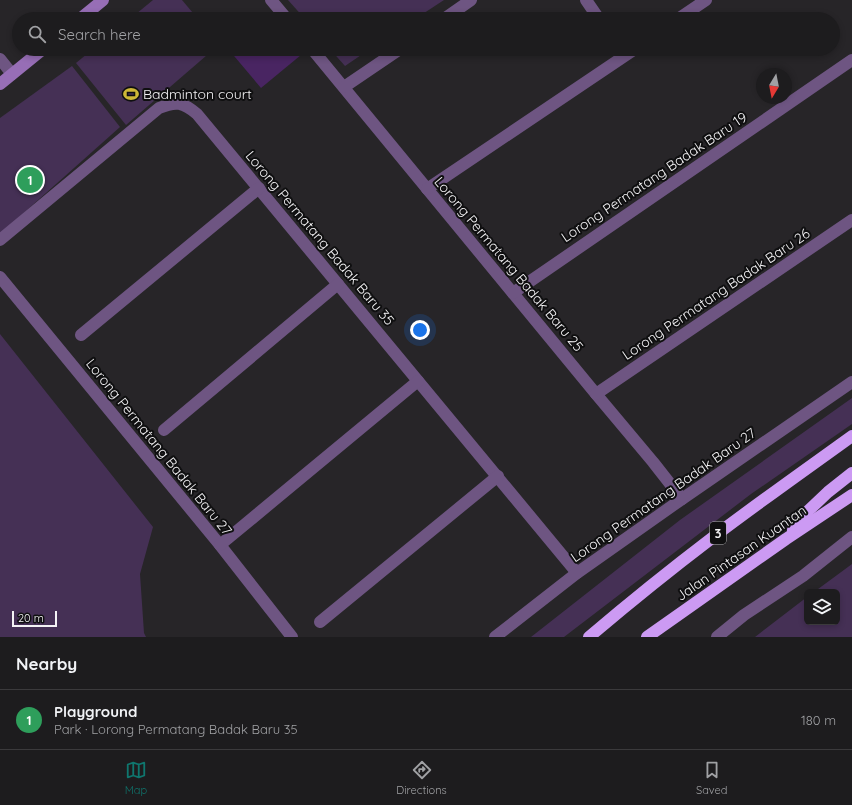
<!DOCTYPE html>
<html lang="en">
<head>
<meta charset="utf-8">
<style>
	body { margin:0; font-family:Quicksand,sans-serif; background:#252527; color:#f1f3f6 }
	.controls { position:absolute; right:12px; bottom:12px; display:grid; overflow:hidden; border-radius:6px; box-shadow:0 2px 6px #0003 }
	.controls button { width:36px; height:36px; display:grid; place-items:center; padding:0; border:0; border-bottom:1px solid #3b3a3c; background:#1d1c1e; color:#f1f3f6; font:20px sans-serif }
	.compass { position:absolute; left:756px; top:68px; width:36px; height:36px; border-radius:50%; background:#1d1c1e; box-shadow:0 2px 6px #0003; rotate:190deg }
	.scale { position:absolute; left:12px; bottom:10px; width:45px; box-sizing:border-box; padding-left:4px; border:2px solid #f4f3f5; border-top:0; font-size:11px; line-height:14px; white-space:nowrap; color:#f4f3f5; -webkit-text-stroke:3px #0f0f10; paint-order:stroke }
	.you { position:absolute; left:420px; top:330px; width:14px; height:14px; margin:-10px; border:3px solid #fff; border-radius:50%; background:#1a73e8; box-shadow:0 0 0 6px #1a73e833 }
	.badge { display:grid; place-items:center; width:26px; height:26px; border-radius:50%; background:#0f766e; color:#fff; font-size:13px; font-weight:700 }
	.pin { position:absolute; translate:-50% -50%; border:2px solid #fff; box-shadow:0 1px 4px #0006 }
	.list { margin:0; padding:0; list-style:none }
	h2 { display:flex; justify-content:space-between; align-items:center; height:52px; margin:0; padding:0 16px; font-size:17px }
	h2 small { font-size:13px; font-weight:400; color:#a0a1a4 }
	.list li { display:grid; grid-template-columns:26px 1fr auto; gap:12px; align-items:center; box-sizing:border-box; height:60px; padding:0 16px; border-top:1px solid #3b3a3c }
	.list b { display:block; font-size:15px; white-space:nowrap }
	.list p { margin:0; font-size:13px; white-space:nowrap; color:#a0a1a4 }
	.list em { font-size:13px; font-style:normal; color:#a0a1a4 }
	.icon { flex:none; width:22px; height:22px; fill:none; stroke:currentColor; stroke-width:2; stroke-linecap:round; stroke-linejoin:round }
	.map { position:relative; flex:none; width:852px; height:637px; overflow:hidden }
	.search { position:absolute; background:#1d1c1e; box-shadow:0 2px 6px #0003; left:12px; right:12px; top:12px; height:44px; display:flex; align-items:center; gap:10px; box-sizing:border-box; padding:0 14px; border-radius:22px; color:#a0a1a4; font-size:15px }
	.sheet { height:112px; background:#1d1c1e }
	nav { display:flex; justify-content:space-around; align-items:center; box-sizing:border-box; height:56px; border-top:1px solid #3b3a3c; background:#1d1c1e; font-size:11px; color:#a0a1a4 }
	nav a { display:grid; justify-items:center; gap:2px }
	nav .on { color:#0f766e }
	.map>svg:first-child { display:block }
	.green { fill:#453055 }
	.building { fill:#492562 }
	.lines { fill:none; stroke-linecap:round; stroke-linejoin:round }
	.street { stroke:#6e5582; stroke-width:12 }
	.secondary { stroke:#976eb6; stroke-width:12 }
	.highway { stroke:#cc9af3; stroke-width:12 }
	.labels { text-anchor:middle; stroke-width:4; stroke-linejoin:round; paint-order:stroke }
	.shield { fill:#0f0f10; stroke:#afafb0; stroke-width:1 }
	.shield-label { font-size:13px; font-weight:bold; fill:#f4f3f5 }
	.poi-label { font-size:14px; fill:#f4f3f5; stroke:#0f0f10; text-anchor:start }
	.street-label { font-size:14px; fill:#f4f3f5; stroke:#0f0f10 }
</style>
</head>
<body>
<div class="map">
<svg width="852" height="637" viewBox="0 0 852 637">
	<rect width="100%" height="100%" fill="#272528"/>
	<!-- green -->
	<g class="green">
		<polygon points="153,0 182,0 198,19 130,19"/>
		<polygon points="288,0 444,0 415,19 305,19"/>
		<polygon points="93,49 214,49 126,125 76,63"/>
		<polygon points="330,49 370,49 345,66"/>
		<polygon points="72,66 120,127 0,234 0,118"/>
		<polygon points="0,334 153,527 140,574 144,633 146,637 0,637"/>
		<polygon points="852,398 852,424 751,494 564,637 531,637 680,520"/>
		<polygon points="852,564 852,637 755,637 807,597 807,622 837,622 837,592 814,592"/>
	</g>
	<!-- building -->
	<polygon class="building" points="230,49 296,49 301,55 261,88 229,50"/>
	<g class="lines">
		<!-- street -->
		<g class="street">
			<polyline points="271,0 287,19"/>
			<polyline points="586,0 599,19"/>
			<polyline points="444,19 471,0"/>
			<polyline points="678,19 706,0"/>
			<polyline points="312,49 596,394 653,462 682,499"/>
			<polyline points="0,59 12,74"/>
			<polyline points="344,87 400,49"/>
			<polyline points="427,189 635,49"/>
			<path d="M0,240L159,108C176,101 183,102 197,114L577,573"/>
			<polyline points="0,277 220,545 292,637"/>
			<polyline points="513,293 852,60"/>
			<polyline points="81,335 259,188"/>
			<polyline points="596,394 852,220"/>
			<polyline points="164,430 338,284"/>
			<polyline points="220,545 418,381"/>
			<polyline points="320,622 498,476"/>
			<polyline points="495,637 577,573 682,499 852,382"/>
			<polyline points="717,637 744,615 803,576 852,537"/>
		</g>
		<!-- secondary -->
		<g class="secondary">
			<polyline points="80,19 103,0"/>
			<polyline points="0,84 43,49"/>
		</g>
		<!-- highway -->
		<g class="highway">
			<polyline points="793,530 809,510 828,492 852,473"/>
			<path d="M589,637C629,603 670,570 712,538C758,503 805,470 852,436"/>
			<polyline points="647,637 786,539 852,495"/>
		</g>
	</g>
	<!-- icons -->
	<defs>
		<symbol id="stadium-bare" viewBox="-9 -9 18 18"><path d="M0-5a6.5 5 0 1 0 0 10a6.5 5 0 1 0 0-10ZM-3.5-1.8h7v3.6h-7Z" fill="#ceb837" stroke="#0f0f10" stroke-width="2.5" paint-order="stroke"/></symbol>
	</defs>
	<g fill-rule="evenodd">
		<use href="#stadium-bare" x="120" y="83" width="22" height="22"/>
	</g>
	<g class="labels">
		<!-- shield labels -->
		<rect class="shield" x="710" y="522" width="16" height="22" rx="3"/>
		<g class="shield-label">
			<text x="718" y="538">3</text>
		</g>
		<!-- poi labels -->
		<g class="poi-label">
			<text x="143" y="99">Badminton court</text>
		</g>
		<!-- street labels -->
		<g class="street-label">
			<text transform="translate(654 177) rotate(-34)" y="5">Lorong Permatang Badak Baru 19</text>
			<text transform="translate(320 238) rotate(50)" y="5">Lorong Permatang Badak Baru 35</text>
			<text transform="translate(509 264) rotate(50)" y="5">Lorong Permatang Badak Baru 25</text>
			<text transform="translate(716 294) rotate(-34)" y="5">Lorong Permatang Badak Baru 26</text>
			<text transform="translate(159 447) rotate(51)" y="5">Lorong Permatang Badak Baru 27</text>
			<text transform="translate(663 495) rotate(-35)" y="5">Lorong Permatang Badak Baru 27</text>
			<text transform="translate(741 553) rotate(-35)" y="5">Jalan Pintasan Kuantan</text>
		</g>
	</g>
</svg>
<div class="controls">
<button><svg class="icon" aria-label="layers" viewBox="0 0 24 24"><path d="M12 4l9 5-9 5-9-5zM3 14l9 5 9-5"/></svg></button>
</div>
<svg class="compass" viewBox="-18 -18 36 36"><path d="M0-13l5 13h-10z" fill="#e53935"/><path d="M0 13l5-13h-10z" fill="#a0a1a4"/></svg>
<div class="scale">20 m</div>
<div class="you"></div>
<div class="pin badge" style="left:30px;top:180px;background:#2e9e5b">1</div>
<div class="search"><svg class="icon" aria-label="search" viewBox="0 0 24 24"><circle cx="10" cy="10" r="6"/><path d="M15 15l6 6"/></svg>Search here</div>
</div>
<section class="sheet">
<h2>Nearby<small></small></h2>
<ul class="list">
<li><span class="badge" style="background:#2e9e5b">1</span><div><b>Playground</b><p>Park · Lorong Permatang Badak Baru 35</p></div><em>180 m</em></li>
</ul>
</section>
<nav>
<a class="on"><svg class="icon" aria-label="map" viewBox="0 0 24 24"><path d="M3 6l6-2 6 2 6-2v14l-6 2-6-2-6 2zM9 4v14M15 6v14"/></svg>Map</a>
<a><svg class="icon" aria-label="directions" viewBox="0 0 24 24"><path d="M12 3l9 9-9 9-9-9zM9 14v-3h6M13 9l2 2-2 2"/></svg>Directions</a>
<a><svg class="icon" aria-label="saved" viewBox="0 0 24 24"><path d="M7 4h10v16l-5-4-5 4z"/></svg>Saved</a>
</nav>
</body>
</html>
